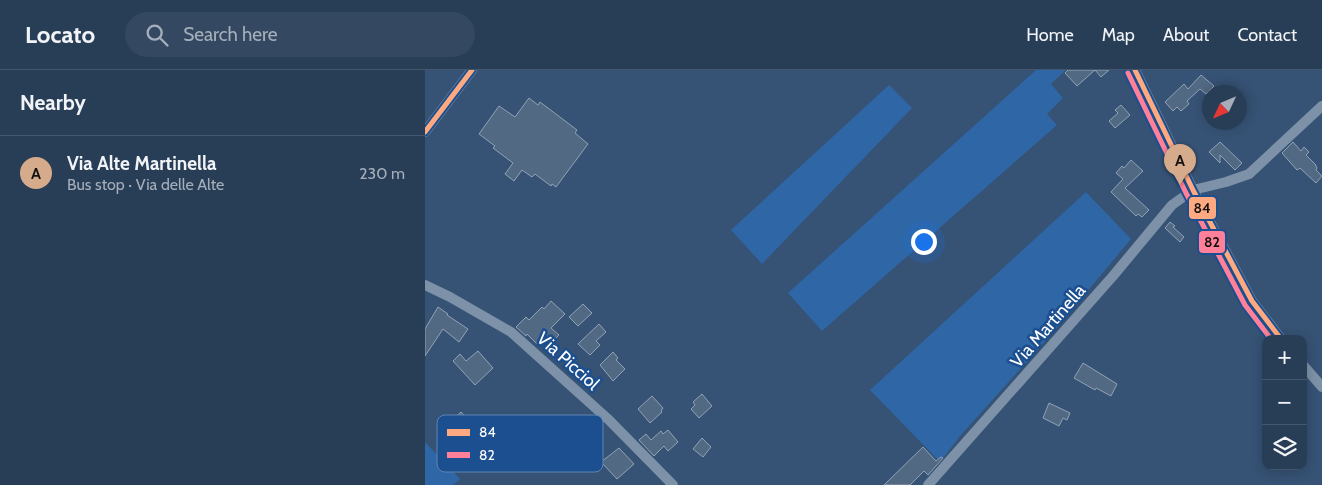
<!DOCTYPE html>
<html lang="en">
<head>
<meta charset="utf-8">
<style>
	body { margin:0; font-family:Cabin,sans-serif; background:#344961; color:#f1f3f6 }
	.controls { position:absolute; right:15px; bottom:15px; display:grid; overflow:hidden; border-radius:10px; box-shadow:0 2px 12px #0003 }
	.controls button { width:45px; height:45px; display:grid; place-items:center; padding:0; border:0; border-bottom:1px solid #44576d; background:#283e57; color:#f1f3f6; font:25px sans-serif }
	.compass { position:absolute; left:777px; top:15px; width:45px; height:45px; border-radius:50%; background:#283e57; box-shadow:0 2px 12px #0003; rotate:226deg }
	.you { position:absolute; left:498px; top:171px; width:18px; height:18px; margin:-12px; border:4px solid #fff; border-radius:50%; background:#1a73e8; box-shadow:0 0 0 8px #1a73e833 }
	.badge { display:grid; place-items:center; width:32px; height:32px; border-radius:50%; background:#d6ab8b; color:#111; font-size:16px; font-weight:700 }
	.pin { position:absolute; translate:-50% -41px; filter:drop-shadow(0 1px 2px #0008) }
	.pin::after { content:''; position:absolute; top:26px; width:18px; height:15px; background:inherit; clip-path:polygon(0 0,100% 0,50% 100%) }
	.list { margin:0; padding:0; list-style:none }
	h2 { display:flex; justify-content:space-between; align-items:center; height:65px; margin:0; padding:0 20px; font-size:21px }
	h2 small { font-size:16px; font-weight:400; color:#a5aeba }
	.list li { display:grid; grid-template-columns:32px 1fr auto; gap:15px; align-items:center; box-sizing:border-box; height:75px; padding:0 20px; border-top:1px solid #44576d }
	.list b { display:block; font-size:19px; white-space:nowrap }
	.list p { margin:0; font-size:16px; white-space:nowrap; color:#a5aeba }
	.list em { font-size:16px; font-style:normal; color:#a5aeba }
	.icon { flex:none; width:28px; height:28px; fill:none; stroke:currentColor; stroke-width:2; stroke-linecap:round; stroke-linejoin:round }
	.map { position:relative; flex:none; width:897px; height:415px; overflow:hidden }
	header { display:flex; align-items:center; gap:30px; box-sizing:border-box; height:70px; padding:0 25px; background:#283e57; border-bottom:1px solid #44576d }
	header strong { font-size:24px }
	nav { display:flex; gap:28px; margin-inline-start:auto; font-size:18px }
	.search { width:350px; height:45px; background:#344961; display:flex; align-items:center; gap:12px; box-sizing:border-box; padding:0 18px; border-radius:28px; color:#a5aeba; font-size:19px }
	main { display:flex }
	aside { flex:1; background:#283e57 }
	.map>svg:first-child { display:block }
	.green { fill:#2f66a5 }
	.building { fill:#526984; stroke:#92a2b6 }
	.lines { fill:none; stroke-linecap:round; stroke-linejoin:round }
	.minor { stroke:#7d92a8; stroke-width:10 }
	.bus-1-casing { stroke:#1b4f8f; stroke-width:9 }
	.bus-2-casing { stroke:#1b4f8f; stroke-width:9 }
	.bus-1 { stroke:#ffa980; stroke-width:5 }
	.bus-2 { stroke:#ff8098; stroke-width:5 }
	.labels { text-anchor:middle; stroke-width:5; stroke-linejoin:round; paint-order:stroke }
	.street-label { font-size:18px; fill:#fff; stroke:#1b4f8f }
	.key { fill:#1b4f8f; stroke:#5f84b1; stroke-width:1 }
	.key-label { font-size:14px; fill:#fff }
	.line-badge { stroke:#1b4f8f; stroke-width:2 }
	.pale-badge-label { font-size:14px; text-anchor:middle; font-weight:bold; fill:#111 }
</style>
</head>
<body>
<header>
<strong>Locato</strong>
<div class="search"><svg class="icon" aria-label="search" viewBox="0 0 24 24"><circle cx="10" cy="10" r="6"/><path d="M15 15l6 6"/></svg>Search here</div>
<nav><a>Home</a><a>Map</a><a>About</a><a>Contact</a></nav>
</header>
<main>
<aside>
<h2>Nearby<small></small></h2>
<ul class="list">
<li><span class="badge">A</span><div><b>Via Alte Martinella</b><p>Bus stop · Via delle Alte</p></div><em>230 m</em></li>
</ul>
</aside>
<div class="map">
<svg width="897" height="415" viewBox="0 0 897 415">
	<rect width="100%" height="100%" fill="#365274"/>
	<!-- green -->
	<g class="green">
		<polygon points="611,0 641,0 626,14 638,28 622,44 632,55 397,261 363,223"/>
		<polygon points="464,15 487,38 337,194 306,160"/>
		<polygon points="661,122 706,169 631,259 536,365 515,392 445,320"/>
		<polygon points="0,372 35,409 28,415 0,415"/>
	</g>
	<!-- building -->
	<g class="building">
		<polygon points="643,0 684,0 676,7 670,0 652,16 640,3"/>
		<polygon points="776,5 789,16 781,24 775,19 762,31 764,34 756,41 752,37 748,41 740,32 759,14 763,19"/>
		<polygon points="104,28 113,35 115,32 152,60 150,63 163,74 131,117 127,114 126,116 110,104 107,107 97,100 89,111 80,104 88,93 68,78 70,76 54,64 74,36 90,47"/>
		<polygon points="696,35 705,45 690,58 684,51 693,43 690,40"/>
		<polygon points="795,72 817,93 810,100 795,85 795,93 784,82"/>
		<polygon points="868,72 876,81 879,77 884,82 881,85 890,94 892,98 891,100 897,106 891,113 875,98 872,100 857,83"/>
		<polygon points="706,90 718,101 700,118 724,140 717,147 713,144 711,146 686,122 698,109 691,103 697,96 699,98"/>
		<polygon points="745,152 750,156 748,157 759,167 755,172 740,158"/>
		<polygon points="126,231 140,244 126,258 134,265 125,274 120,269 113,275 102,264 101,266 91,257 101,247 104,250 117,237 119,239"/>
		<polygon points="158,234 167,243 153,256 144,247"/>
		<polygon points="13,237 23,244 22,245 43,259 34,272 18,259 0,286 0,259"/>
		<polygon points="174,254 181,262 171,271 175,275 165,285 153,274"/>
		<polygon points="53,281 68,298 50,315 28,291 35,284 41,291"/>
		<polygon points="188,282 193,288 191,290 200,299 188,311 175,295"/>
		<polygon points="658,293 692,314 686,326 671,318 670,320 649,308"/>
		<polygon points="277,324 287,336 274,348 266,339 270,335 268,332"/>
		<polygon points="227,326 238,338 236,341 237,342 225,353 213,339"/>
		<polygon points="624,333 645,343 642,350 638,348 634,356 618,348"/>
		<polygon points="36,342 42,349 32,357 42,368 44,366 53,375 57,372 69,386 57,397 21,356"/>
		<polygon points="170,350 178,361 158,376 150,365"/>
		<polygon points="243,360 253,372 243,381 239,376 229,386 214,370 221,364 226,370 236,361 238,364"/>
		<polygon points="277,368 286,377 278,387 268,379"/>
		<polygon points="498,377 511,391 516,387 518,388 503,405 499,401 485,415 459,415"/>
		<polygon points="194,378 209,394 192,409 176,392"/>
	</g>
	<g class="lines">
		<!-- minor -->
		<g class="minor">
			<polyline points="710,0 768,120 827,231 856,269"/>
			<polyline points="0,62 47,0"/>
			<polyline points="0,215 25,227 86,262 184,350 248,415"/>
			<polyline points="878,295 897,317"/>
			<polyline points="503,415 688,206 747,135 768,120 801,112 824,104 897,36"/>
		</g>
		<defs>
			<g id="bus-1">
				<polyline points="710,0 768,120 827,231 856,269"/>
				<polyline points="0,62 47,0"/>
			</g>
			<polyline id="bus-2" points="703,3 761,123 820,235 846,269"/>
		</defs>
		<!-- bus-1 casing -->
		<use href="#bus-1" class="bus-1-casing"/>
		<!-- bus-2 casing -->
		<use href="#bus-2" class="bus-2-casing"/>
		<!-- bus-1 -->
		<use href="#bus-1" class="bus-1"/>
		<!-- bus-2 -->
		<use href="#bus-2" class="bus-2"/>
	</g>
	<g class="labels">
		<!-- street labels -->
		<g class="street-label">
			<text transform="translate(623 256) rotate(-49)" y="6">Via Martinella</text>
			<text transform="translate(143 291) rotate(42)" y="6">Via Picciol</text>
		</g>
	</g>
	<!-- legend -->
	<rect x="12" y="345" width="166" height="57" rx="8" class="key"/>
	<rect x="22" y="359" width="23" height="7" fill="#ffa980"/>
	<rect x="22" y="382" width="23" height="6" fill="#ff8098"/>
	<g class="key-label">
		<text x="54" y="367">84</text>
		<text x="54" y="390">82</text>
	</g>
	<g class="line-badge">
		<rect x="763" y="126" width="29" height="24" rx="5" fill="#ffa980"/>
		<rect x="773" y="160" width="28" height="24" rx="5" fill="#ff8098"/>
	</g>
	<g class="pale-badge-label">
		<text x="777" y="143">84</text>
		<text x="787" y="177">82</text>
	</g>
</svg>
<div class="controls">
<button>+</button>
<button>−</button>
<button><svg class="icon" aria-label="layers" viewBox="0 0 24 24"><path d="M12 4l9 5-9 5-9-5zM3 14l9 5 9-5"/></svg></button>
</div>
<svg class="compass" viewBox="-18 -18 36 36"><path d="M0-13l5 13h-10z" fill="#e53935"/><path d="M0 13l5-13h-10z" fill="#a5aeba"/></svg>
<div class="you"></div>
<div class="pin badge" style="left:755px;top:115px">A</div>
</div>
</main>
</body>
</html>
